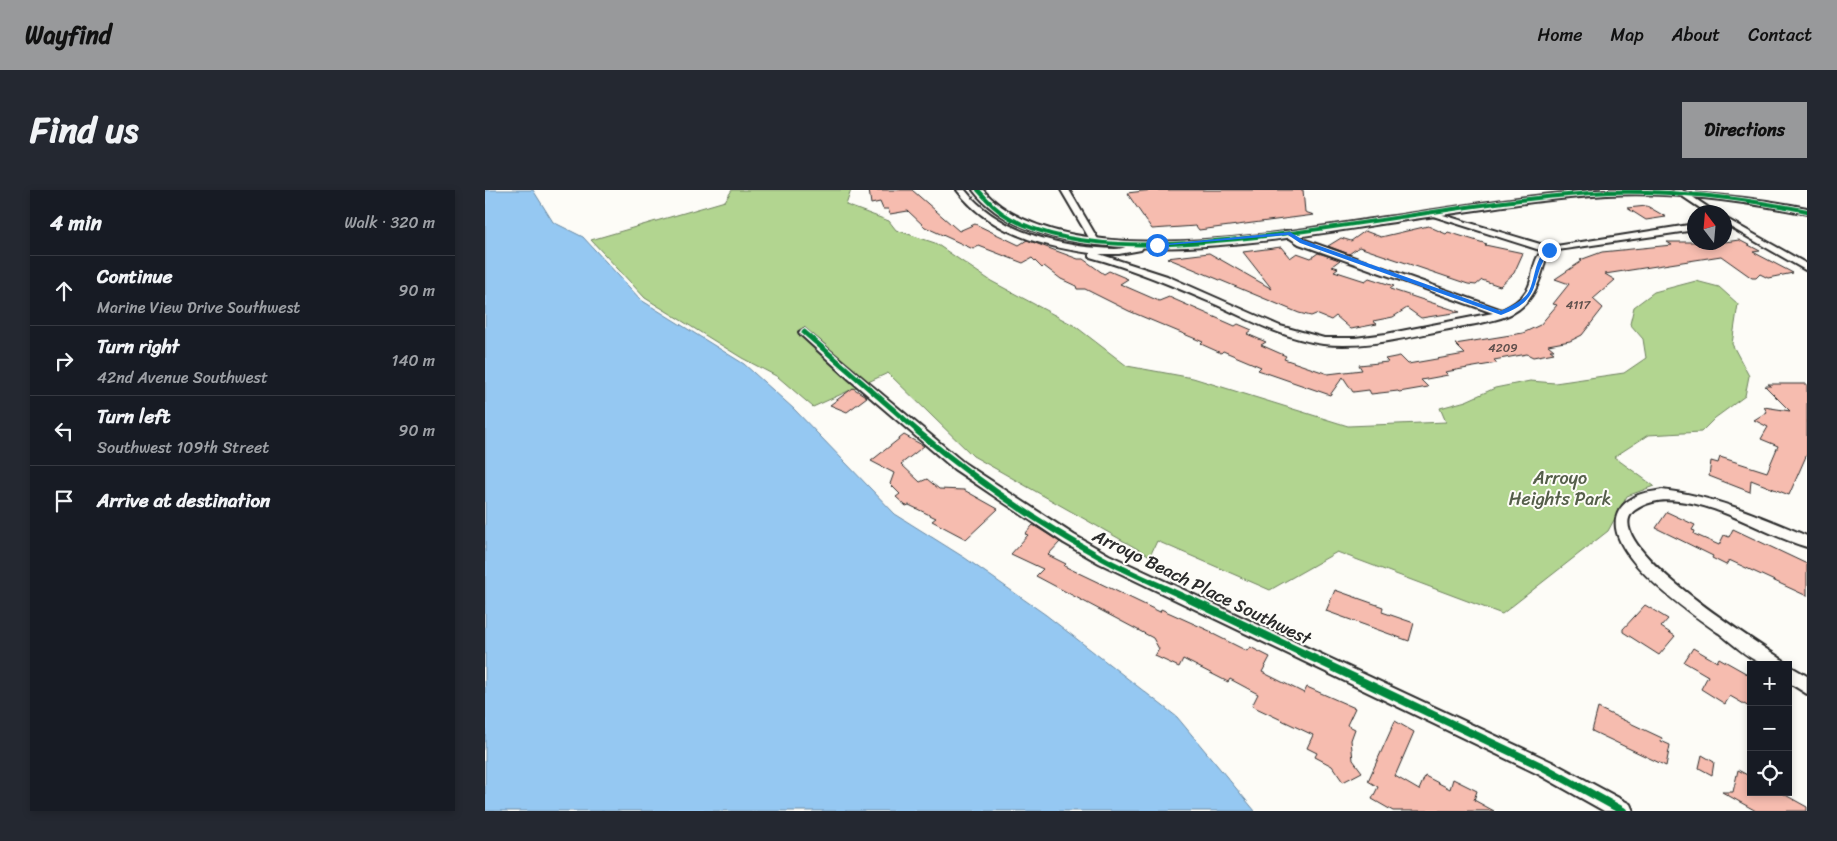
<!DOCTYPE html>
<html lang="en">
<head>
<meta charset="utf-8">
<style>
	body { margin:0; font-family:Sriracha,sans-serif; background:#242831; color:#f1f3f6 }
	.controls { position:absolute; right:15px; bottom:15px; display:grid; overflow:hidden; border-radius:0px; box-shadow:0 2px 8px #0003 }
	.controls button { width:45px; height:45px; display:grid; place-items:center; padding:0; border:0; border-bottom:1px solid #363941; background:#171b24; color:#f1f3f6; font:25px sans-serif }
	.compass { position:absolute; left:1202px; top:15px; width:45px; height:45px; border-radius:50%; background:#171b24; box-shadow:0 2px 8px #0003; rotate:344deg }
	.stop { position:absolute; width:15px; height:15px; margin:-11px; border:4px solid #1a73e8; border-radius:50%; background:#fff }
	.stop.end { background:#1a73e8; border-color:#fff; box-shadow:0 1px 5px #0008 }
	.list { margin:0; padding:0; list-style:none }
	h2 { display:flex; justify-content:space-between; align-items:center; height:65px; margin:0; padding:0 20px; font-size:21px }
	h2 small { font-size:16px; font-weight:400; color:#9ea1a6 }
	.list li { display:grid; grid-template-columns:32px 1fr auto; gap:15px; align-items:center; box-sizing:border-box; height:70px; padding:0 20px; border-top:1px solid #363941 }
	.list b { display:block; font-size:19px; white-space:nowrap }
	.list p { margin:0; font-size:16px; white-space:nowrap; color:#9ea1a6 }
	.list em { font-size:16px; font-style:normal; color:#9ea1a6 }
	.icon { flex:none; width:28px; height:28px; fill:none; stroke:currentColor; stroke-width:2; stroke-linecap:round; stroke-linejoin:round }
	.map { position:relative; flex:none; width:1322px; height:621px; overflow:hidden; border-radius:0px }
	header { display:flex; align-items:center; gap:30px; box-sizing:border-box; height:70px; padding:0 25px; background:#98999b; color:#111 }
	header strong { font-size:24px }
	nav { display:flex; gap:28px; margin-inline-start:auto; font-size:18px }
	.intro { display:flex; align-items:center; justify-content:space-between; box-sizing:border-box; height:120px; padding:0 30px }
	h1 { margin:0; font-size:35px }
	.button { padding:12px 22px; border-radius:0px; background:#98999b; color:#111; font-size:18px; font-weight:700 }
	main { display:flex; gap:30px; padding:0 30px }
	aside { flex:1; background:#171b24; border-radius:0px; box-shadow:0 2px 8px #0003 }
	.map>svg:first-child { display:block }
	.green { fill:#b2d590; stroke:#6e805e }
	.water { fill:#95c8f2; stroke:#6b89a2 }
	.building { fill:#f6bcaf; stroke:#2b2b2b }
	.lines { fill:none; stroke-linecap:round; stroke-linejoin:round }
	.minor-casing { stroke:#2b2b2b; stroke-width:4 }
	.tertiary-casing { stroke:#2b2b2b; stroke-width:4 }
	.minor { fill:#fdfcf7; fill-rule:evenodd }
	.tertiary { fill:#fdfcf7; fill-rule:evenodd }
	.cycleway-far3-casing { stroke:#fdfcf7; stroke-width:5.5 }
	.cycleway-far2-casing { stroke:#fdfcf7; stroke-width:8 }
	.cycleway-far1-casing { stroke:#fdfcf7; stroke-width:9 }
	.cycleway-casing { stroke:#fdfcf7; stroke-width:11 }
	.cycleway-far3 { stroke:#00873e; stroke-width:4 }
	.cycleway-far2 { stroke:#00873e; stroke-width:5 }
	.cycleway-far1 { stroke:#00873e; stroke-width:6 }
	.cycleway { stroke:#00873e; stroke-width:8 }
	.route { fill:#1a73e8 }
	.labels { text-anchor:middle; stroke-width:4; stroke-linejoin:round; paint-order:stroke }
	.far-number-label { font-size:12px; fill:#5e4f4c }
	.park-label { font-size:18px; fill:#545e49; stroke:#fdfcf7 }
	.street-label { font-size:18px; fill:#2b2b2b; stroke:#fdfcf7 }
</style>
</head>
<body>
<header>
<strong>Wayfind</strong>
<nav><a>Home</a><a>Map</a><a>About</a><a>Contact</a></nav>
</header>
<div class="intro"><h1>Find us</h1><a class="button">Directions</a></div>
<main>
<aside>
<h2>4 min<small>Walk · 320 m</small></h2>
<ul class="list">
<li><svg class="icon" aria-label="ahead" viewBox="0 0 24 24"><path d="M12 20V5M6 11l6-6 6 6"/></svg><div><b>Continue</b><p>Marine View Drive Southwest</p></div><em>90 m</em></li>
<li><svg class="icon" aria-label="right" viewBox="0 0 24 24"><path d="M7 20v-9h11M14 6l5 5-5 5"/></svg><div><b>Turn right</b><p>42nd Avenue Southwest</p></div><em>140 m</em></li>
<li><svg class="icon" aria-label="left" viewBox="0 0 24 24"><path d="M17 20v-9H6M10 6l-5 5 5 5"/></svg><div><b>Turn left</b><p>Southwest 109th Street</p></div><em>90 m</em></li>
<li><svg class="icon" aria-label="arrive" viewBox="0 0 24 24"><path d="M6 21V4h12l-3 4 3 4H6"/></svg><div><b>Arrive at destination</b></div></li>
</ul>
</aside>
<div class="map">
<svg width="1322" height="621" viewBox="0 0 1322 621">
	<rect width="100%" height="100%" fill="#fdfcf7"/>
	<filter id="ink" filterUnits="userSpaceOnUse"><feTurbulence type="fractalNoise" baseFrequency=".02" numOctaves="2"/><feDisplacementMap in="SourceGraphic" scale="10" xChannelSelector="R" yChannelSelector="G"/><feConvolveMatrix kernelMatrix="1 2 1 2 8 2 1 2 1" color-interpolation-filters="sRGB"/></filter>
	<g filter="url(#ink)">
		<!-- green -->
		<polygon class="green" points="247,0 366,0 361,15 404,31 411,40 450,53 506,91 590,136 642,176 708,188 863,236 961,232 955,218 981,211 1010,198 1045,191 1070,193 1139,183 1161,168 1158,149 1145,134 1149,117 1169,102 1211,91 1234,97 1253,114 1247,154 1264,186 1260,206 1230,228 1216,242 1163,245 1129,267 1169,296 1142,306 1123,341 1017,424 852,362 785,400 672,351 665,366 488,266 403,183 328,217 293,187 257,168 160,108 106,50 240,11"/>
		<!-- water -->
		<polygon class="water" points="0,0 48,0 68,32 98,47 156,110 259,174 309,219 410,324 480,368 561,425 692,527 770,621 0,621"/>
		<!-- building -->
		<g class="building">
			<polygon points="384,0 427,0 474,41 490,34 534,55 542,50 593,69 598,69 619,84 624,81 643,89 635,94 674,111 684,107 750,136 753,134 767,140 762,144 781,152 776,155 801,166 799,169 843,184 877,180 874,175 903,172 900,169 915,166 923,174 980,164 970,154 1038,143 1055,135 1072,115 1068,114 1084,94 1070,89 1097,71 1095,70 1117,62 1187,55 1182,52 1240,52 1254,50 1275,61 1268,62 1308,83 1283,88 1275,84 1271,88 1267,88 1236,66 1120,84 1130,90 1108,109 1118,118 1097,145 1085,151 1063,155 1069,160 1065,160 1069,163 1048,167 1042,164 1009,170 1012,173 960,182 963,185 936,190 943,197 914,202 913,201 886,204 884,200 868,202 858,187 845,205 773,180 776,177 738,161 736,163 716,154 718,152 644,121 600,99 592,99 591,96 576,89 559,76 557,78 547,68 538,73 494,56 488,59 440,37 423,21 405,24 403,19 398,19 395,12 386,14"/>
			<polygon points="668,0 818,0 820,22 829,25 714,40 711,36 667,39 642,3"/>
			<polygon points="1162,16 1181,27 1161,30 1142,18"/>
			<polygon points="943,36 961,44 963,42 1002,54 1000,55 1038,63 1029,83 1015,96 997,90 991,95 983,94 874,57 864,64 843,56 856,48 866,51 880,41 896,47"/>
			<polygon points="796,57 805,68 812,63 826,68 833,63 855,70 847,76 853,78 849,81 880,91 884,88 909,96 905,99 975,122 936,128 922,118 908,127 888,131 892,134 866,139 851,126 846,130 831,124 826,126 814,123 682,68 724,63 787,99 758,62"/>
			<polygon points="1283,194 1322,194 1322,264 1304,305 1266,290 1265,302 1224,286 1226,271 1233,273 1235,267 1282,282 1293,256 1276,249 1283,237 1269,230 1282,222 1279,217 1305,221 1280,196 1286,196"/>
			<polygon points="368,198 382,207 362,222 345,215"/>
			<polygon points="419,245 439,256 416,274 435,292 442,289 454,299 479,300 513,319 481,349 447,331 451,328 424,315 421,316 411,307 415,304 405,294 409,283 386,271"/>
			<polygon points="1182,322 1210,335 1207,340 1210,341 1209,344 1234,355 1239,345 1244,347 1248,339 1322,374 1322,406 1244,370 1241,375 1227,368 1228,366 1171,338"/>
			<polygon points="548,335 575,352 563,365 581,374 579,376 675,422 676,419 727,442 726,443 762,461 765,457 785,467 777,482 819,503 822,497 870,518 862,535 870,539 866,550 868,570 877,582 858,592 847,576 830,567 832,563 822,558 828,545 767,516 773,504 745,489 743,492 698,469 694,477 670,466 674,459 668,448 551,386 558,379 526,364 543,345 540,344"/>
			<polygon points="850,400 898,417 897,422 929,433 924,451 841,421"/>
			<polygon points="1160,415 1183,429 1176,437 1190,446 1174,465 1138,442 1138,439"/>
			<polygon points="1208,458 1232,472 1234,468 1266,486 1266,518 1245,506 1240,514 1216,499 1223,486 1199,472"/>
			<polygon points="1113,518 1177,548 1176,551 1185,555 1181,576 1107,541"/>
			<polygon points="910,531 929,542 910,586 934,600 940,586 965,599 968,589 992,601 989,610 1009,621 908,621 887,609 893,597 883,591"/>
			<polygon points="1217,565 1229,572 1227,585 1214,578"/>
			<polygon points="1253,580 1266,587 1266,602 1295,602 1322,617 1322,621 1271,621 1237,602 1248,602"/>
		</g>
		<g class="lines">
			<defs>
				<g id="minor">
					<path d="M472,0H480C514,43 577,58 630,59C640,59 654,51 659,52L660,54L656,60L634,64H614L682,86L795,136L839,148H870L901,144L1008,123L814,54L800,45V41H806L820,50L1017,120C1027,115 1036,110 1042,100C1049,89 1047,68 1058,61L948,26V22L1065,57L1210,34V40L1073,60L1061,67C1048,127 1024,128 969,138C927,146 882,159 838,154C801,149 766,131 732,115C690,97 649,79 605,67V63C556,56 503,42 472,0Z"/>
					<polygon points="576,0 584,0 614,51 613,53 607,53"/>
					<polygon points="1188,0 1197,0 1230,22 1221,22"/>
					<polygon points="1240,28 1322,74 1322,81 1240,34"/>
					<polygon points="319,139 479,273 589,345 624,365 1067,572 1145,614 1148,621 1119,621 1053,584 614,373 579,353 469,279 364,189 315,144 314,142"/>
					<path d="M1177,300C1229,306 1275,326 1322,346V357C1281,345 1244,319 1201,312C1182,309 1166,309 1150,320C1108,352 1277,455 1298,470L1300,475C1294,475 1283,477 1278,474C1262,468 1247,453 1234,443C1205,423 1083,341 1151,306C1158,302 1169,302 1177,300Z"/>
					<polygon points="1303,475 1322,486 1322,504 1303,492"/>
				</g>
				<path id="tertiary" d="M488,0H498C573,85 793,43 894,28C966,18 1039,5 1112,0C1182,0 1253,4 1322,18V24C1257,11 1188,1 1122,5C1055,9 988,21 922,30C816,46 562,97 488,0Z"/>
			</defs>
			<!-- minor casing -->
			<use href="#minor" class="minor-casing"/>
			<!-- tertiary casing -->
			<use href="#tertiary" class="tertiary-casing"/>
			<!-- minor -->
			<use href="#minor" class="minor"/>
			<!-- tertiary -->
			<use href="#tertiary" class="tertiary"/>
			<defs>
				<path id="cycleway-far3" d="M493,0C503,11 512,21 525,28C595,67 712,54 789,45C900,32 1011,8 1123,2C1190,0 1257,8 1322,21"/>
				<polyline id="cycleway-far2" points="319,142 434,242"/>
				<path id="cycleway-far1" d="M432,241C489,289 552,332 617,368C646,384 677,396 706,410"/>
				<polyline id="cycleway" points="704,409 1060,578 1138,621"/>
			</defs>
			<!-- cycleway-far3 casing -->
			<use href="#cycleway-far3" class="cycleway-far3-casing"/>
			<!-- cycleway-far2 casing -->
			<use href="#cycleway-far2" class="cycleway-far2-casing"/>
			<!-- cycleway-far1 casing -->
			<use href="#cycleway-far1" class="cycleway-far1-casing"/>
			<!-- cycleway casing -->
			<use href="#cycleway" class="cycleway-casing"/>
			<!-- cycleway-far3 -->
			<use href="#cycleway-far3" class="cycleway-far3"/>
			<!-- cycleway-far2 -->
			<use href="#cycleway-far2" class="cycleway-far2"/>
			<!-- cycleway-far1 -->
			<use href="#cycleway-far1" class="cycleway-far1"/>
			<!-- cycleway -->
			<use href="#cycleway" class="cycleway"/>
		</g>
	</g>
	<!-- route -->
	<path class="route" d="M805,42L818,50L1016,121C1025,116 1039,111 1044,101C1051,86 1049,70 1062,59L1067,60C1042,85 1063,108 1016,125L815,53L803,45L672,56L669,55Z"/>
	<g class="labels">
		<!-- far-number labels -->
		<g class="far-number-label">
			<text x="1093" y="119">4117</text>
			<text x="1018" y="162">4209</text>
		</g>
		<!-- park labels -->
		<g class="park-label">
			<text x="1075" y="294">Arroyo<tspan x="1075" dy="21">Heights Park</tspan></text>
		</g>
		<!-- street labels -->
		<g class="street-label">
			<text transform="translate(717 397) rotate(26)" y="6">Arroyo Beach Place Southwest</text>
		</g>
	</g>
</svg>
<div class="controls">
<button>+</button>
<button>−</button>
<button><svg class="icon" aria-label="locate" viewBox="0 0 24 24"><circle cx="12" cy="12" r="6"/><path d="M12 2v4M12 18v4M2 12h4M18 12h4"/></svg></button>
</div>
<svg class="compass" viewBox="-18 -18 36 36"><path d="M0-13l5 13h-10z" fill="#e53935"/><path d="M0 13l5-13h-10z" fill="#9ea1a6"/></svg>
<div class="stop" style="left:672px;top:55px"></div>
<div class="stop end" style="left:1064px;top:60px"></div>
</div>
</main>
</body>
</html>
